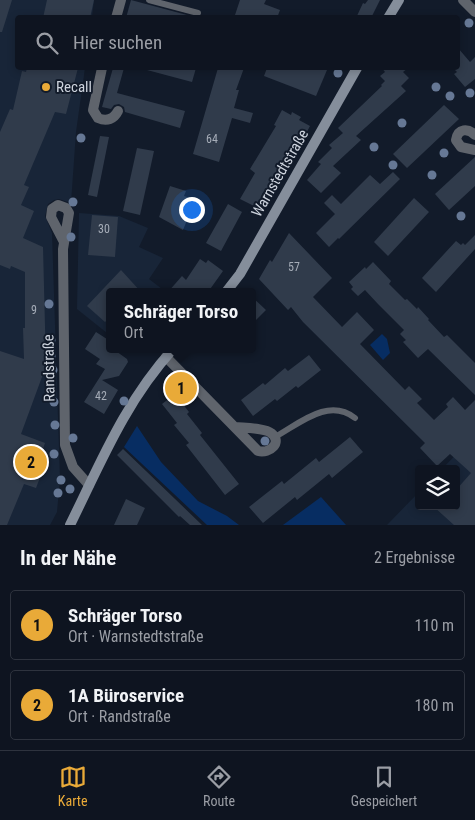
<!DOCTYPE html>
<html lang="de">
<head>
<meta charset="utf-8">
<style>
	body { margin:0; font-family:"Roboto Condensed",sans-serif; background:#1c212d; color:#f1f3f6 }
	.controls { position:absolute; right:15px; bottom:15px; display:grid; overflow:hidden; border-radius:5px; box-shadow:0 2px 8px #0003 }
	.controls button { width:45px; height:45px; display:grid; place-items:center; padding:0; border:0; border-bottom:1px solid #2e333e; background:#0e1420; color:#f1f3f6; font:25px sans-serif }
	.you { position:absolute; left:191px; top:209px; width:18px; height:18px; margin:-12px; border:4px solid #fff; border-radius:50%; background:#1a73e8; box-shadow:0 0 0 8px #1a73e833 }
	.badge { display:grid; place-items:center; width:32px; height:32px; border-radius:50%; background:#e9aa38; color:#111; font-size:16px; font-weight:700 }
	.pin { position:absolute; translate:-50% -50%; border:2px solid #fff; box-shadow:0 1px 5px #0006 }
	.popup { position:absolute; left:106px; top:288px; width:150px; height:65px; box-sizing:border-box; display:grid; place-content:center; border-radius:5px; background:#0e1420; filter:drop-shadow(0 1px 4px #0005); font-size:16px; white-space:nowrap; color:#9b9ea5 }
	.popup b { font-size:19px; color:#f1f3f6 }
	.popup::after { content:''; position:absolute; left:50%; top:100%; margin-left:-10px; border:10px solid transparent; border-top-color:#0e1420 }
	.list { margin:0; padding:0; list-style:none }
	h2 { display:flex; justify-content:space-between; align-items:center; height:65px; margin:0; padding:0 20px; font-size:21px }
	h2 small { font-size:16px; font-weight:400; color:#9b9ea5 }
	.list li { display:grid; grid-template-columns:32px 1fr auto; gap:15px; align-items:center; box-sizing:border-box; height:70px; margin:0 10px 10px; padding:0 10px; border:1px solid #2e333e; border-radius:5px }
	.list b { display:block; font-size:19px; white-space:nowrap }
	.list p { margin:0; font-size:16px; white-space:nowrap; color:#9b9ea5 }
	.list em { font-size:16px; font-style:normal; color:#9b9ea5 }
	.icon { flex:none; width:28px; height:28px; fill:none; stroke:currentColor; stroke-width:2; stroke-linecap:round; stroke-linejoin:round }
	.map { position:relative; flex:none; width:475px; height:525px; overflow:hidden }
	.search { position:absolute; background:#0e1420; box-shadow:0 2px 8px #0003; left:15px; right:15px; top:15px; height:55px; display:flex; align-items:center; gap:12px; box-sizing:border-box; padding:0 18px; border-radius:5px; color:#9b9ea5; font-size:19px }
	.sheet { height:225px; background:#0e1420 }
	nav { display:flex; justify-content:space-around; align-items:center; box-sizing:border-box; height:70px; border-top:1px solid #2e333e; background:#0e1420; font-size:14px; color:#9b9ea5 }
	nav a { display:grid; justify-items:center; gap:2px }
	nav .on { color:#e9aa38 }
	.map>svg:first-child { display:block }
	.built { fill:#182538 }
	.green { fill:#072d62 }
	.building { fill:#303b4b }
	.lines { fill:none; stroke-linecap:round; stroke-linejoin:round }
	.lane { stroke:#5f646c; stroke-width:6 }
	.street { stroke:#5f646c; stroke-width:10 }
	.secondary { stroke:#858e9b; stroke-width:10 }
	.tree { fill:#667895 }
	.poi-dot { fill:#e9aa38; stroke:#121b2a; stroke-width:2 }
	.labels { text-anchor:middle; stroke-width:4; stroke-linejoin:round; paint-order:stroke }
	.number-label { font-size:12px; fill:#a6adb8 }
	.poi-label { font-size:15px; fill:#cdd3dd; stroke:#121b2a; text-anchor:start }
	.street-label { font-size:15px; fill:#cdd3dd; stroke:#121b2a }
</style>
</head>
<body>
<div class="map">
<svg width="475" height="525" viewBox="0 0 475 525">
	<rect width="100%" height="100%" fill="#121b2a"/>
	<!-- built -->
	<g class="built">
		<polygon points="0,0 94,0 92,17 18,18 18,68 85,68 76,132 71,203 59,199 54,200 48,204 45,216 52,233 60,479 57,512 50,525 0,525"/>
		<polygon points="79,213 119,216 148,228 139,247 163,258 149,279 162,289 160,292 110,292 110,330 107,333 77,309"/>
		<polygon points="475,435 475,525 387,525 419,492 419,506 456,506 456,469 442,469"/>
	</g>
	<!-- green -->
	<g class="green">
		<polygon points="382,334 387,339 390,353 383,360 370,345"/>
		<polygon points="137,426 161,462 198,501 227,516 239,525 207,525 124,447"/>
		<polygon points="321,497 346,525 283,525"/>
	</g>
	<!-- building -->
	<g class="building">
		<polygon points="0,0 12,0 2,32 0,32"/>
		<polygon points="47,0 94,0 90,18 43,18"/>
		<polygon points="131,0 187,15 187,18 126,18"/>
		<polygon points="240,0 266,0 264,4 280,10 277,18 234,18"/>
		<polygon points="368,0 380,0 371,18 356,18 363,3 365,4"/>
		<polygon points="458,48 470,62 475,57 475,79 465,87 454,74 457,72 453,68 458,68"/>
		<polygon points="27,68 78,68 66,114 55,112 24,185 29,187 21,205 34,211 23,238 43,247 46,366 21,434 45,443 38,464 44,467 36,488 24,484 7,525 0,525 0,351 24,359 23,328 25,328 25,272 11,266 10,269 0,265 0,132 10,109 13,110 22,71 26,72"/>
		<polygon points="113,68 124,68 117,93 185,111 180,128 125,112 124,107 119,104 114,105 111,109 102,107"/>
		<polygon points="147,68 196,68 192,82 147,70"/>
		<polygon points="218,68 244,68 236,90 239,90 234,108 253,113 250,123 232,118 219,162 193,154"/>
		<polygon points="267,68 319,68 327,70 316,96 264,76"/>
		<polygon points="382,68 408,68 403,72 409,78 401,86 406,91 356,136 361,140 333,166 341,173 321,193 307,180 321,164 318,162 332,148 329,145 343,133 338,128 382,86 381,85 385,81 380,76 385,72"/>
		<polygon points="444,105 459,119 407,168 393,154"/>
		<polygon points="282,110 291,115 292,112 301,117 299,120 310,126 302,141 299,139 258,208 240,199 255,173 250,169 276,126 274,125"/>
		<polygon points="100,136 109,137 97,197 88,195"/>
		<polygon points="137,148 154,151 140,215 123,211"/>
		<polygon points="475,157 475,186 449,210 435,194"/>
		<polygon points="393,172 400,179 339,239 338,238 329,247 316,233 335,214 324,203 332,195 341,204 370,175 380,184"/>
		<polygon points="170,186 186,191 184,196 200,201 197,210 192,208 183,230 159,217"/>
		<polygon points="414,198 429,212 388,256 374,242"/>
		<polygon points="228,204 242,212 221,251 206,243"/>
		<polygon points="92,215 118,217 115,257 88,255"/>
		<polygon points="289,233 332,278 313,297 342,327 357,312 374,330 360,344 405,390 409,386 422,399 417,403 434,420 448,407 446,404 453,397 465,410 475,400 475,525 454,525 433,506 456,506 456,490 471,473 450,454 437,466 420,448 425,443 303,322 291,307 288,310 259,279 270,260 272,262"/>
		<polygon points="475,235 475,249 436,292 422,278 456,241 461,245 463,243 465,245"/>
		<polygon points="200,259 206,263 208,260 223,271 208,292 168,292 182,276 186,280"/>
		<polygon points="373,262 391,281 389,284 405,300 407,299 417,309 418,307 429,319 428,320 444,337 447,335 475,363 475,395 428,349 418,358 403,342 406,340 400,334 404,330 378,304 365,290 358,296 351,289 353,287 349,282 365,267 366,269"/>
		<polygon points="121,270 141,292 110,292 110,317 105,322 87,306"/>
		<polygon points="252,297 266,310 252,324"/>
		<polygon points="96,332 110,341 110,349 113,349 127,359 128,362 119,376 102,380 118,390 104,414 84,402 105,369 96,364 100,359 85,349"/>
		<polygon points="309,355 321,370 298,388 296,386 277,401 275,399 253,416 241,400 263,383 265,385 285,368 288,371"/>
		<polygon points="175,394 189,412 187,414 202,433 200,435 239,484 225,495 186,445 189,443 174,425 177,423 162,404"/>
		<polygon points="350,437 363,452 332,478 329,474 297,500 295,497 263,523 249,507 282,481 284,484 316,458 319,462"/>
		<polygon points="123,449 146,471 202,525 190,525 180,516 179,517 117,455"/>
		<polygon points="126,499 145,508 137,525 114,525"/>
	</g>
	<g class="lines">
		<!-- lane -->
		<g class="lane">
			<polyline points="149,0 198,13"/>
			<path d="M275,437C299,424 328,397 355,418"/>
		</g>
		<!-- street -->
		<g class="street">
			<polyline points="463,0 475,12"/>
			<polyline points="116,18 121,0"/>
			<path d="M102,68L93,110L98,118C107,122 114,119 118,111"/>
			<path d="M475,135C468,128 458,128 456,140L461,147L475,150"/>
			<polyline points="64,242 51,217 52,209 58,205 66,208 69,213 63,249 65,445 73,467 89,485"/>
			<path d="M166,357L258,451C270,454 283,442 271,433C265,428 244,428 235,427"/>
		</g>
		<!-- secondary -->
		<g class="secondary">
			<polyline points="388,18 399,0"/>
			<polyline points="226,292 240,274 357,68"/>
			<path d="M70,525C101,462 125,402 173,349"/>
		</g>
	</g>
	<!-- trees -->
	<g class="tree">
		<circle cx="469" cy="23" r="4.5"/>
		<circle cx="338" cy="73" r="4.5"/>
		<circle cx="436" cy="87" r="4.5"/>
		<circle cx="470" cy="93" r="4.5"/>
		<circle cx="450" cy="96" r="4.5"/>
		<circle cx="402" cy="123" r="4.5"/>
		<circle cx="81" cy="138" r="4.5"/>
		<circle cx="374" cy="147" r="4.5"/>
		<circle cx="444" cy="153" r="4.5"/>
		<circle cx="393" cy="165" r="4.5"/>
		<circle cx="432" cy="175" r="4.5"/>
		<circle cx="73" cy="202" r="4.5"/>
		<circle cx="461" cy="216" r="4.5"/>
		<circle cx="71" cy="237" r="4.5"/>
		<circle cx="49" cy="304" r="4.5"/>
		<circle cx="51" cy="340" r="4.5"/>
		<circle cx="51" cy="356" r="4.5"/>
		<circle cx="53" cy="370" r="4.5"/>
		<circle cx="124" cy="401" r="4.5"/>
		<circle cx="54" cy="402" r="4.5"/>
		<circle cx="55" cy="425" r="4.5"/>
		<circle cx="73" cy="438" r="4.5"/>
		<circle cx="265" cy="441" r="4.5"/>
		<circle cx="54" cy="454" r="4.5"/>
		<circle cx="61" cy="480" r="4.5"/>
		<circle cx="70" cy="489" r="4.5"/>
		<circle cx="58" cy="493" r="4.5"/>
	</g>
	<!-- markers -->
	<circle class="poi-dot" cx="46" cy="87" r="5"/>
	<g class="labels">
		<!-- number labels -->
		<g class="number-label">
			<text x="212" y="143">64</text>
			<text x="104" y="233">30</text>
			<text x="294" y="271">57</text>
			<text x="34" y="314">9</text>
			<text x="101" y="400">42</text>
		</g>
		<!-- poi labels -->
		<g class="poi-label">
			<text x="56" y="92">Recall</text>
		</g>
		<!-- street labels -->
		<g class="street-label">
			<text transform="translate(280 173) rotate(-60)" y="5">Warnstedtstraße</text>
			<text transform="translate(49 368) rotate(-91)" y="5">Randstraße</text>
		</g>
	</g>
</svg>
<div class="controls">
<button><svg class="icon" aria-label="layers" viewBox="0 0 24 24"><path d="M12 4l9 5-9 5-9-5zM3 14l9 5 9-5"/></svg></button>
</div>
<div class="you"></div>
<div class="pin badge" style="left:181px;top:388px">1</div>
<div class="popup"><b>Schräger Torso</b>Ort</div>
<div class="pin badge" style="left:31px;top:462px">2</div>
<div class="search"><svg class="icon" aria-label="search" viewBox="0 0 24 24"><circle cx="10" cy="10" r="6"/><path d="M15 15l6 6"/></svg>Hier suchen</div>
</div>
<section class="sheet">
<h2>In der Nähe<small>2 Ergebnisse</small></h2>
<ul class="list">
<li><span class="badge">1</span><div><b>Schräger Torso</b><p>Ort · Warnstedtstraße</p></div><em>110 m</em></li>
<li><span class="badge">2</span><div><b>1A Büroservice</b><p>Ort · Randstraße</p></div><em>180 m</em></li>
</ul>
</section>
<nav>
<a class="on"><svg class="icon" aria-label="map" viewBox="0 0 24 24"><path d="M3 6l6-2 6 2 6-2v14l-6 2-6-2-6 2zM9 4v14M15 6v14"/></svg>Karte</a>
<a><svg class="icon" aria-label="directions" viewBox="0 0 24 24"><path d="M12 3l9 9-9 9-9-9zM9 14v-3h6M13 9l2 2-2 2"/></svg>Route</a>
<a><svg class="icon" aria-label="saved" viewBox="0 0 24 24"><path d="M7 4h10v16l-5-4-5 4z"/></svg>Gespeichert</a>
</nav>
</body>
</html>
